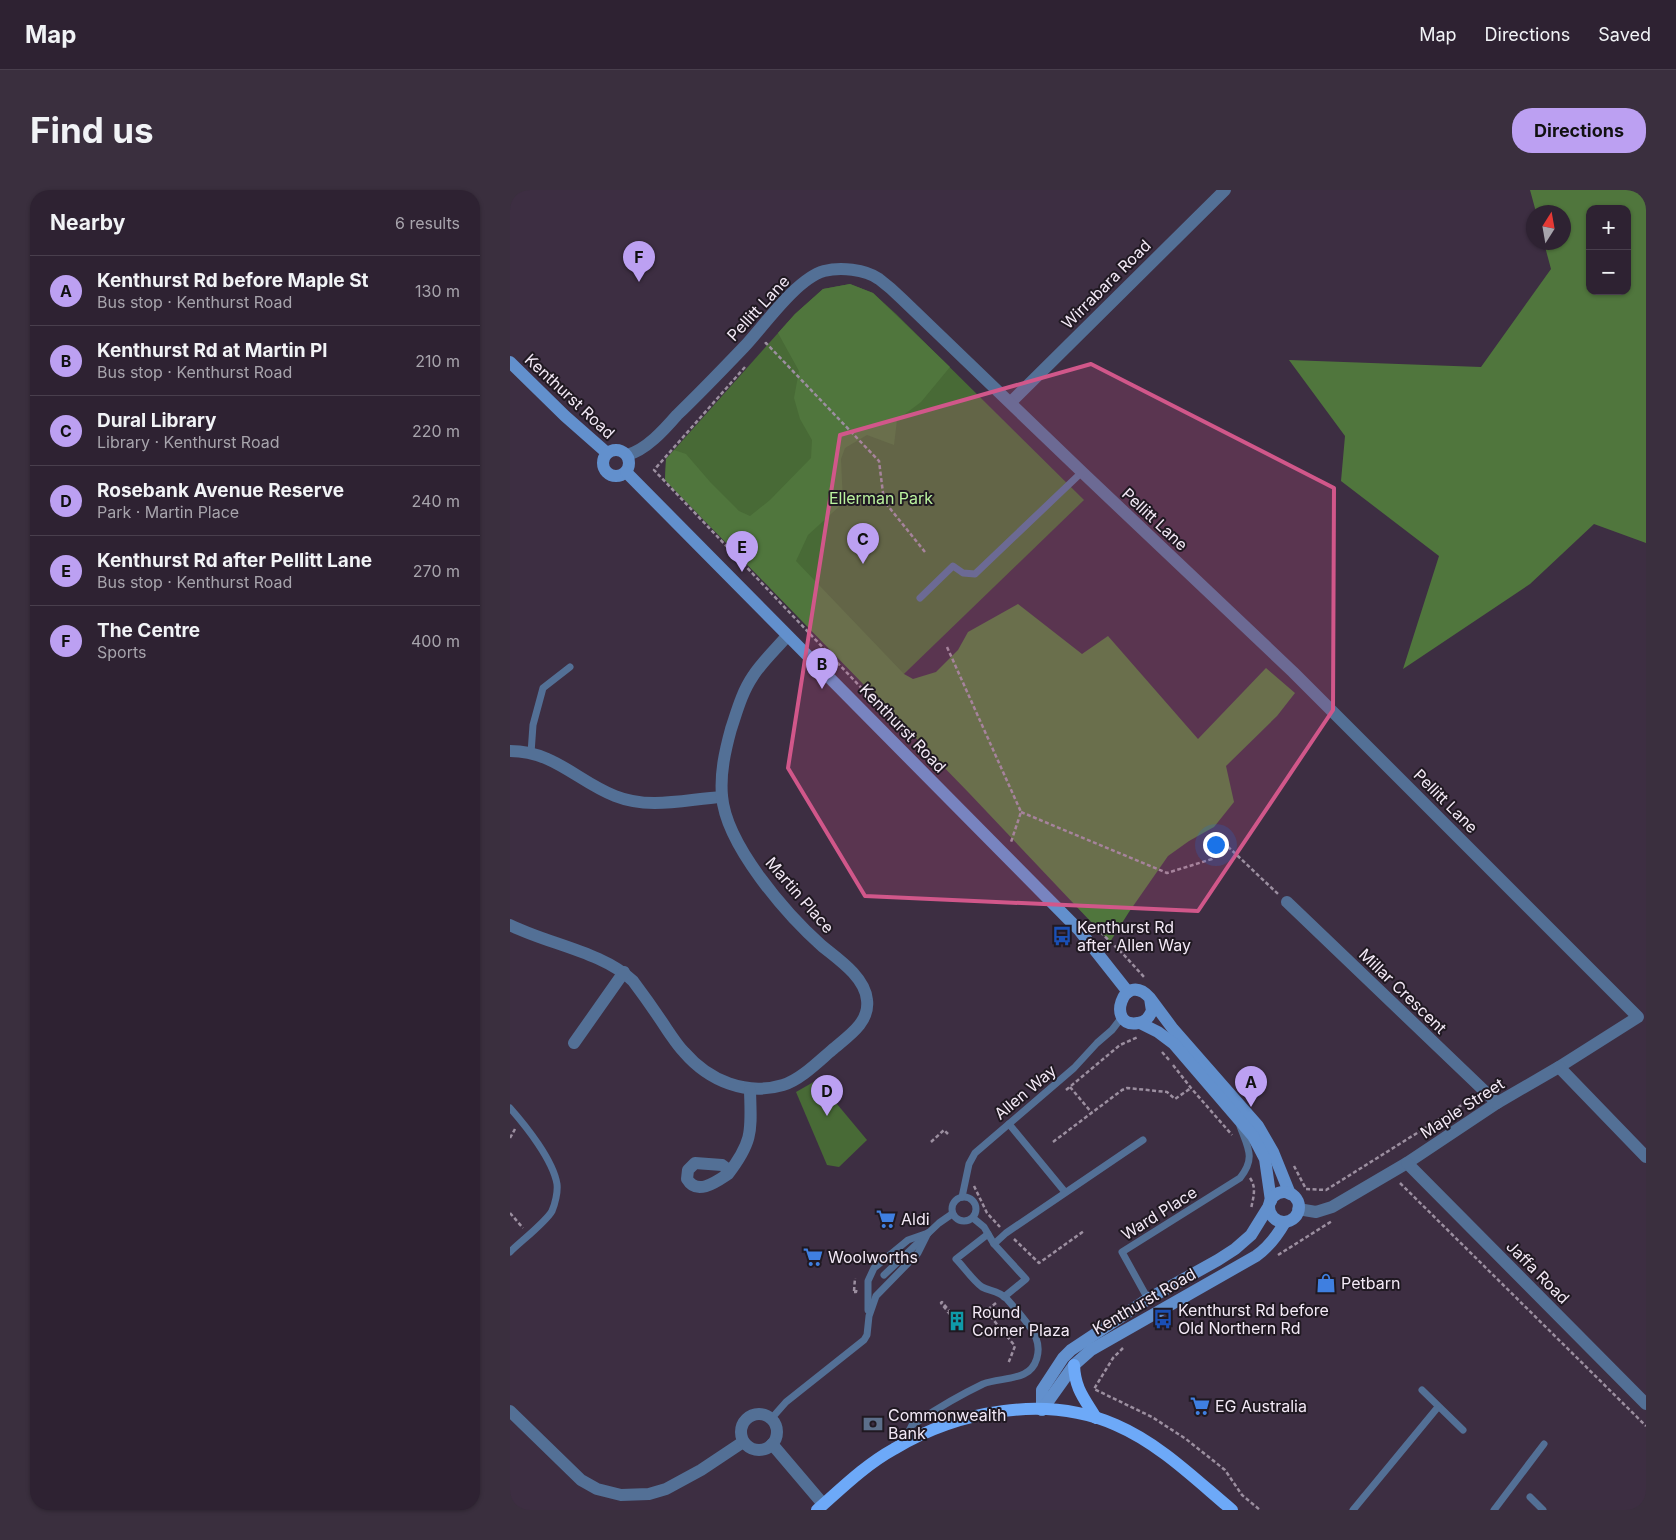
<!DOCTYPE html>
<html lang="en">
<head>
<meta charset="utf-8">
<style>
	body { margin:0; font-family:Inter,sans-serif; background:#3a2f3e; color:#f1f3f6 }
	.controls { position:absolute; right:15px; top:15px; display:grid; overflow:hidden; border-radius:10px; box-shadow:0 1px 4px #0004 }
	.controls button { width:45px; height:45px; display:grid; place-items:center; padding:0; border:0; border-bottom:1px solid #493f4d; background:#2e2232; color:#f1f3f6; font:25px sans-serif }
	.compass { position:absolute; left:1016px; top:15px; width:45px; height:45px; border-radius:50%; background:#2e2232; box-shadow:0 1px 4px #0004; rotate:11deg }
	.you { position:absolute; left:705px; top:654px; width:18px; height:18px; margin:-12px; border:4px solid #fff; border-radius:50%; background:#1a73e8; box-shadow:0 0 0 8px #1a73e833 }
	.badge { display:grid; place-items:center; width:32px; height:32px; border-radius:50%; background:#bca0f2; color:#111; font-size:16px; font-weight:700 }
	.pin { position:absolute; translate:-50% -41px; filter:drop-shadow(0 1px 2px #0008) }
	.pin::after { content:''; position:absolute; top:26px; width:18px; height:15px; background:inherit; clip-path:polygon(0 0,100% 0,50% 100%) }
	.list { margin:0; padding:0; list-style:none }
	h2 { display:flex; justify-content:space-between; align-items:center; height:65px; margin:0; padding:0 20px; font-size:21px }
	h2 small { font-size:16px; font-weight:400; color:#a7a4ac }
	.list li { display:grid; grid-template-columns:32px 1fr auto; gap:15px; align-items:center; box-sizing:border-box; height:70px; padding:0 20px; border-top:1px solid #493f4d }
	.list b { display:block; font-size:19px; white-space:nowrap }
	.list p { margin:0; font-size:16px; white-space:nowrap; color:#a7a4ac }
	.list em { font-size:16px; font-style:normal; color:#a7a4ac }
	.map { position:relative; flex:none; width:1136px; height:1320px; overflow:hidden; border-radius:20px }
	header { display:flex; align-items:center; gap:30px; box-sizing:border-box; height:70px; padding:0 25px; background:#2e2232; border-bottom:1px solid #493f4d }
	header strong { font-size:24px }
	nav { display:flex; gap:28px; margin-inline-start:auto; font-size:18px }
	.intro { display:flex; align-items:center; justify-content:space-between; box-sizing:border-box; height:120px; padding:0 30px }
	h1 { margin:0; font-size:35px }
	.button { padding:12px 22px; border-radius:20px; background:#bca0f2; color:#111; font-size:18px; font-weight:700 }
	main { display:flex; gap:30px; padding:0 30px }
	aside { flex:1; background:#2e2232; border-radius:20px; box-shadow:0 1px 4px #0004 }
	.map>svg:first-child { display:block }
	.green { fill:#486a36 }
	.forest { fill:#50763d; fill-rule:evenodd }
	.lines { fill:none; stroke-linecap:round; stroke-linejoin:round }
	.path { stroke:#9c8fa0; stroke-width:2.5; stroke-dasharray:4 2.5; stroke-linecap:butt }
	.lane { stroke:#537096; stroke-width:7 }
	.street { stroke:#537096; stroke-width:12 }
	.secondary { stroke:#6290cd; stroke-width:12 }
	.primary { stroke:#6da9f8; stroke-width:12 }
	.marked { fill:#d1578a; fill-opacity:0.2; stroke:#d1578a; stroke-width:4; stroke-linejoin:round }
	.labels { text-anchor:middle; stroke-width:4; stroke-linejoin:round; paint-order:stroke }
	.street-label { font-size:16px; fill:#f3e9f6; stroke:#201922 }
	.park-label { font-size:16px; fill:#bbf39f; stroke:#201922 }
	.poi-label { font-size:16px; fill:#f3e9f6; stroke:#201922; text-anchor:start }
</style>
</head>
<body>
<header>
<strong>Map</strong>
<nav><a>Map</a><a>Directions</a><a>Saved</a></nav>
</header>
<div class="intro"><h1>Find us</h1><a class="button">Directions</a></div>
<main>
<aside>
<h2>Nearby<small>6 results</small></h2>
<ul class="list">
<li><span class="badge">A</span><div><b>Kenthurst Rd before Maple St</b><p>Bus stop · Kenthurst Road</p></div><em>130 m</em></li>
<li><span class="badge">B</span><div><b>Kenthurst Rd at Martin Pl</b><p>Bus stop · Kenthurst Road</p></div><em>210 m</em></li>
<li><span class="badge">C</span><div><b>Dural Library</b><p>Library · Kenthurst Road</p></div><em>220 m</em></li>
<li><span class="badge">D</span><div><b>Rosebank Avenue Reserve</b><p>Park · Martin Place</p></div><em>240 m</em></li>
<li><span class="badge">E</span><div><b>Kenthurst Rd after Pellitt Lane</b><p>Bus stop · Kenthurst Road</p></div><em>270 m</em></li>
<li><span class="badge">F</span><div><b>The Centre</b><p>Sports</p></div><em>400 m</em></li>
</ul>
</aside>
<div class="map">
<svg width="1136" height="1320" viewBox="0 0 1136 1320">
	<rect width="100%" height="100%" fill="#3d2e42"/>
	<!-- green -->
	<g class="green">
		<polygon points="340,94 363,103 386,124 574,310 368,509 155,290 156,269 285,124 313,99"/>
		<polygon points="307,890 357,950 329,977 317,975 286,902"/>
	</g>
	<!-- forest -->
	<g class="forest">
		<path d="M1020,0H1136V353L1084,334L1020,394L893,479L929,366L831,291L835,246L779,170L971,177L1041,79L1034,53L1054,52V22H1026ZM1080,19H1117V101H1080Z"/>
		<polygon points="340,94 363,103 440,177 411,212 387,230 384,255 357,245 335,258 331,269 333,313 298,345 286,371 394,484 403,489 426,482 448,460 458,442 508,414 572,464 598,446 688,549 756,478 785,503 767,526 716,576 724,612 704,637 679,651 658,666 619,722 600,752 459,603 155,290 156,269 164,260 176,264 201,293 229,321 240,326 260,310 301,268 302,250 290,229 284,208 289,181 268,143 285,124 313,99"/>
	</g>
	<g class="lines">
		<!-- path -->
		<g class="path">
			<polyline points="255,154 256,153 369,271 374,311 415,362"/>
			<polyline points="235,177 144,280 400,549"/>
			<polyline points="437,457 511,622 501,652"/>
			<polyline points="511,622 657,683 702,669 712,651 768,704"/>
			<polyline points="581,733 614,765 635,788"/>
			<polyline points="652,862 660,871"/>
			<polyline points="663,875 681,898 722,945"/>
			<polyline points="560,897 582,923"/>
			<polyline points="556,900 610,855 628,847"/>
			<polyline points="0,948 5,939"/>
			<polyline points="421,952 434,940 438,944"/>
			<polyline points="543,952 612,900 617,898 657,902 665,909 681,898"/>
			<polyline points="784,976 796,999 816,1000 963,908"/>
			<path d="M740,988C747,998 743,1008 741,1019"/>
			<polyline points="890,993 1136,1236"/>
			<polyline points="464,996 477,1023 490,1037"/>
			<polyline points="0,1023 13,1038"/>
			<polyline points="504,1049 529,1073 574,1041"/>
			<polyline points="768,1065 822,1031"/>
			<polyline points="344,1101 345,1088"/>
			<polyline points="344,1102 346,1102 347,1098"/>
			<polyline points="486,1113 476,1121 505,1156 498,1174"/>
			<polyline points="445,1128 432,1112 431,1113 450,1137"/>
			<polyline points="613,1158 603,1168 584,1199 642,1227 676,1249 715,1280 732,1305 750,1320"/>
		</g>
		<!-- lane -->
		<g class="lane">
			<polyline points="410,408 443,376 453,383 465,384 572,282"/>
			<polyline points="21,563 23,535 33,498 60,477"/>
			<path d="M0,918C16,936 43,970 47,994C48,1002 45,1014 42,1021C36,1032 10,1052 0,1062"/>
			<polyline points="499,934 555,1002"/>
			<circle cx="454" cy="1019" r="12"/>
			<polyline points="452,1007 459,974 465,963 564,878 587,853 602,840 612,827"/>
			<polyline points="463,1028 474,1037 484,1054 516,1089 494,1107"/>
			<polyline points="484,1054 496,1043 633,950"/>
			<polyline points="374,1085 429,1033 442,1024"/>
			<path d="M638,1109L612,1062L730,988C746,968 738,958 730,936"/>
			<polyline points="358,1120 358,1091 364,1078 398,1050 418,1043"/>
			<polyline points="912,1200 953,1240"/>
			<polyline points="261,1229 276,1212 354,1150 357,1145 359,1126 366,1106 408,1063 418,1043"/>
			<path d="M401,1249L399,1241L402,1235L407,1232C428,1218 450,1205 473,1194C486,1189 501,1190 514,1184C527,1178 531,1161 526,1148C523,1138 504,1117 496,1108C489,1101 480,1101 472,1097C464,1092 453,1076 446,1069L478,1044"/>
			<polyline points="1020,1307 1033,1320"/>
			<polyline points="843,1320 928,1217"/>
			<polyline points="984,1320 1034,1254"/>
		</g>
		<!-- street -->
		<g class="street">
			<polyline points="501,212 715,0"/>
			<path d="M117,265C136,260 154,240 167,225C190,203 212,180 234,157C254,136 286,89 314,81C330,77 355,79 369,89C377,95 385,102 392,109L572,282L783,482L1128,827L1049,877L987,913L897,973L822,1017L806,1022L788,1019"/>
			<path d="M0,561C44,561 67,591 105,606C140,620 177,609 212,607"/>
			<polyline points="777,712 987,913"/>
			<path d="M0,735C38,754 93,762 123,791C135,807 147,824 158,841C163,848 168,856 174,862C199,891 236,906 273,895C290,890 308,872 322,860C337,847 360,833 357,810C355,787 328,769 312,756C276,724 216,655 212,606C210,583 215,561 221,539C227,521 232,502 243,486C252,472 266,459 277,446"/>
			<polyline points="64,853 114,782"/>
			<polyline points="1049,877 1136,967"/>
			<polyline points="897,973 1136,1214"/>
			<path d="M220,981L212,975L185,973L178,980L177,989C187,1006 206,992 218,984C244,950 241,940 240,900"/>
			<polyline points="0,1221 71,1290 87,1299 111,1305 139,1304 156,1299 191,1280 233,1252"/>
			<circle cx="249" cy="1242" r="18"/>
			<polyline points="262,1254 313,1314"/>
		</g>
		<!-- secondary -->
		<g class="secondary">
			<polyline points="0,172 55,226 97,263"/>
			<circle cx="106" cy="273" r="13"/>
			<polyline points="116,282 569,740 618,802"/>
			<path d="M640,808L642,821C639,827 636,832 628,833C595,839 613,778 640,808L663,839L748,936L763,962L780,1004"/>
			<polyline points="630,833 648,842 664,854 743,946 755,969 761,1011"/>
			<circle cx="774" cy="1017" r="15"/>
			<polyline points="532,1220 532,1200 553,1168 561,1160 638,1109 708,1070 725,1059 741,1045 759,1016"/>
			<path d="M532,1220L564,1175L581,1160L746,1066C759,1057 767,1046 775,1032"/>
		</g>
		<!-- primary -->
		<g class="primary">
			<path d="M564,1175C565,1199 574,1208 586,1228"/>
			<path d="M307,1320C331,1299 355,1275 384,1259C448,1221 535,1204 606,1235C650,1254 685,1289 722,1320"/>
		</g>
	</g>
	<!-- marked area -->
	<path class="marked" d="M581,174L824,298L823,520L688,721L355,706L278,578L330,245Z"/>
	<!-- icons -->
	<defs>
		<symbol id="bus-bare" viewBox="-9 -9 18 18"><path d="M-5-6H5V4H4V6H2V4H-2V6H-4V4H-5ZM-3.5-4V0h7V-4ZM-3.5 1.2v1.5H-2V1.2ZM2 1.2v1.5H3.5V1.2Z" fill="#1a4fb4" stroke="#201922" stroke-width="2.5" paint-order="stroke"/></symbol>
		<symbol id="supermarket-bare" viewBox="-9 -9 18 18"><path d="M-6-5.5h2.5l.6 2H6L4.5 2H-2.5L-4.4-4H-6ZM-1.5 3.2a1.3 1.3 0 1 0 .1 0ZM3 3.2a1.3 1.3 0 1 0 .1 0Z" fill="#3f7fe0" stroke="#201922" stroke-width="2.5" paint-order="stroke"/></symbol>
		<symbol id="shop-bare" viewBox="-9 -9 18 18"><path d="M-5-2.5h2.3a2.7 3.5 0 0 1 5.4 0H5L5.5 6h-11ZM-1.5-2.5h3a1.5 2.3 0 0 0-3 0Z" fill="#3f7fe0" stroke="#201922" stroke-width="2.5" paint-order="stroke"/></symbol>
		<symbol id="building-bare" viewBox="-9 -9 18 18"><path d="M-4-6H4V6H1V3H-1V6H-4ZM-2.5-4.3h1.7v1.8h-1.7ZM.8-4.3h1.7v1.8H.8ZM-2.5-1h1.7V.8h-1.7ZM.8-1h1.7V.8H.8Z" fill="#0f9aa8" stroke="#201922" stroke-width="2.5" paint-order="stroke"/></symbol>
		<symbol id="bank-bare" viewBox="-9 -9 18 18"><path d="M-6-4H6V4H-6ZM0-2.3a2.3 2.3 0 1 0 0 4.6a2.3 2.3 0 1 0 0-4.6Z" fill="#5c6f8a" stroke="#201922" stroke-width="2.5" paint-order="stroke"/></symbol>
	</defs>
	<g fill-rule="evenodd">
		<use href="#bus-bare" x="538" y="732" width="28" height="28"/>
		<use href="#supermarket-bare" x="362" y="1015" width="28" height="28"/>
		<use href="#supermarket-bare" x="289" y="1053" width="28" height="28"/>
		<use href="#shop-bare" x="802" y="1079" width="28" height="28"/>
		<use href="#bus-bare" x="639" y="1115" width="28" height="28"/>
		<use href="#building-bare" x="433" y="1117" width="28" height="28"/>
		<use href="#supermarket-bare" x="676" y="1202" width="28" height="28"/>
		<use href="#bank-bare" x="349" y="1220" width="28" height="28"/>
	</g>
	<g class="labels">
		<!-- street labels -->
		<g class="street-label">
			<text transform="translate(596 94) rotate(-45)" y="6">Wirrabara Road</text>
			<text transform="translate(248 118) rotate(-47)" y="6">Pellitt Lane</text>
			<text transform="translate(60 206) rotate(43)" y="6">Kenthurst Road</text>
			<text transform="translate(645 329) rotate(43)" y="6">Pellitt Lane</text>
			<text transform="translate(393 538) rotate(46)" y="6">Kenthurst Road</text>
			<text transform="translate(936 611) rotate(45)" y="6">Pellitt Lane</text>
			<text transform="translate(290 705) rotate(49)" y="6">Martin Place</text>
			<text transform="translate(893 801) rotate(44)" y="6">Millar Crescent</text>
			<text transform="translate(515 902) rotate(-40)" y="6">Allen Way</text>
			<text transform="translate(952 918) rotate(-33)" y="6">Maple Street</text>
			<text transform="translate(649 1023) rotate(-32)" y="6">Ward Place</text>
			<text transform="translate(1028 1082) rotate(45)" y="6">Jaffa Road</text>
			<text transform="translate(634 1111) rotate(-30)" y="6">Kenthurst Road</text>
		</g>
		<!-- park labels -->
		<g class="park-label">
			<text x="371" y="314">Ellerman Park</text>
		</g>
		<!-- poi labels -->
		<g class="poi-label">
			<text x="567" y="743">Kenthurst Rd<tspan x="567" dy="18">after Allen Way</tspan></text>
			<text x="391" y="1035">Aldi</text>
			<text x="318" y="1073">Woolworths</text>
			<text x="831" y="1099">Petbarn</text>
			<text x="668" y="1126">Kenthurst Rd before<tspan x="668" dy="18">Old Northern Rd</tspan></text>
			<text x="462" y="1128">Round<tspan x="462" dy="18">Corner Plaza</tspan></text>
			<text x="705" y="1222">EG Australia</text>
			<text x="378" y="1231">Commonwealth<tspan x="378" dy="18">Bank</tspan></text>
		</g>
	</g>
</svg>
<div class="controls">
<button>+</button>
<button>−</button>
</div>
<svg class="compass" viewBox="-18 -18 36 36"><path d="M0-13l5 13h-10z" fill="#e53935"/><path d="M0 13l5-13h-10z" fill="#a7a4ac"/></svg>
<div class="you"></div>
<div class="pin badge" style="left:741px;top:917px">A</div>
<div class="pin badge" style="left:312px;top:499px">B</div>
<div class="pin badge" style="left:353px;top:374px">C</div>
<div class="pin badge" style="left:317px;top:926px">D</div>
<div class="pin badge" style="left:232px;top:382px">E</div>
<div class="pin badge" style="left:129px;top:92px">F</div>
</div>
</main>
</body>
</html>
